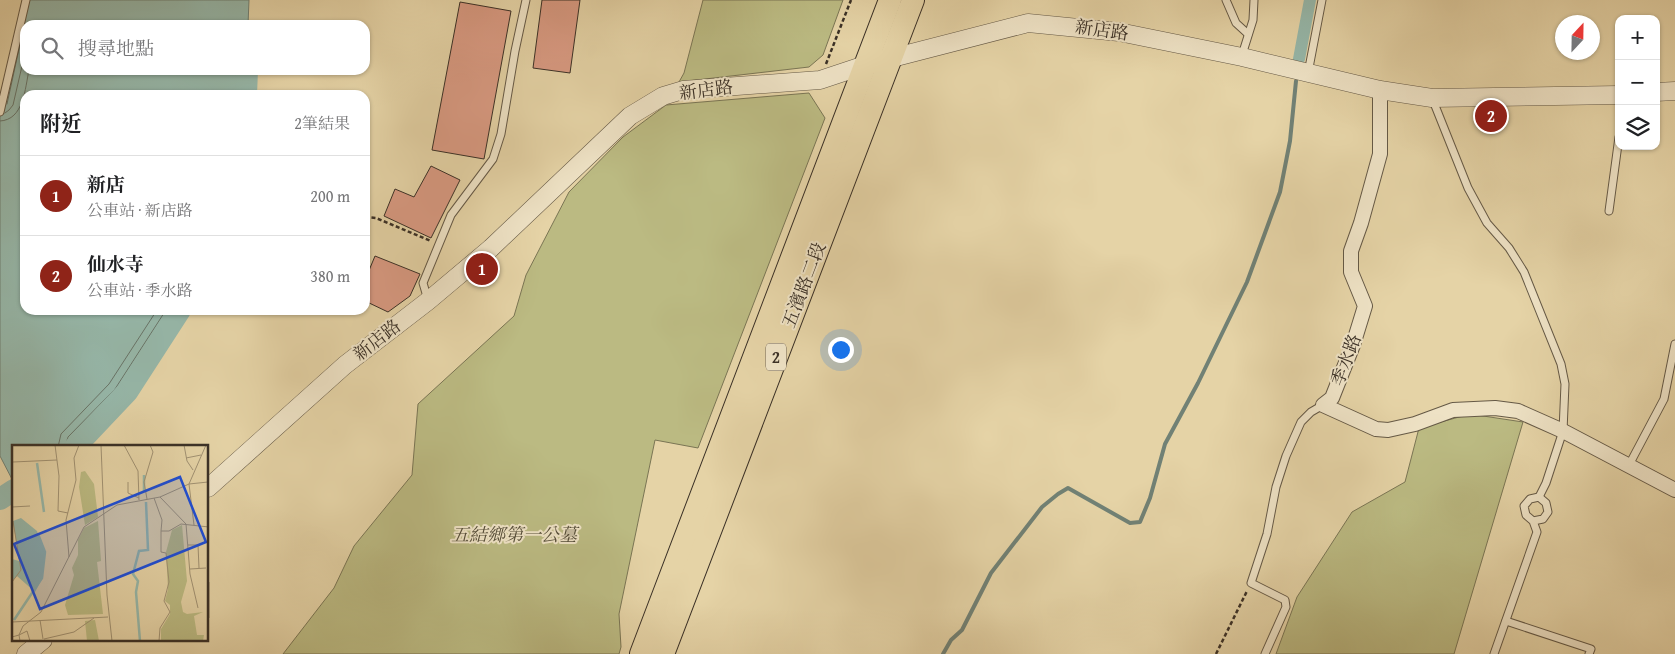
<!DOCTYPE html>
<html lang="zh-TW">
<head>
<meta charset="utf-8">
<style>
	body { margin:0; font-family:"Gentium Book Plus","Noto Serif TC",serif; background:#f2f2f2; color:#202124 }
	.controls { position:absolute; right:15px; top:15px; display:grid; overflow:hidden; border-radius:10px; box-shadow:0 1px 4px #0004 }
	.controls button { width:45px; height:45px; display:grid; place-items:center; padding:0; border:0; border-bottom:1px solid #e0e0e0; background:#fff; color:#202124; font:25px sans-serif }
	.compass { position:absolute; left:1555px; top:15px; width:45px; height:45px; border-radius:50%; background:#fff; box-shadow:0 1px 4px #0004; rotate:22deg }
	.you { position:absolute; left:840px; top:349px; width:18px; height:18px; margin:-12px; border:4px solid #fff; border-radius:50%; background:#1a73e8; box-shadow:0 0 0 8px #1a73e833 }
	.badge { display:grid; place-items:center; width:32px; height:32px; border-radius:50%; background:#8f2418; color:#fff; font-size:16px; font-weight:700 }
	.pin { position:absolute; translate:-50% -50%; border:2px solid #fff; box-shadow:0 1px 5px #0006 }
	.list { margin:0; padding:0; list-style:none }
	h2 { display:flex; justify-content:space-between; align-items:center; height:65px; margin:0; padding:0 20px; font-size:21px }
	h2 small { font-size:16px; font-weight:400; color:#757577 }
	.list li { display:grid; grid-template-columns:32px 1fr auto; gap:15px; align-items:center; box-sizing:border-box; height:80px; padding:0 20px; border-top:1px solid #e0e0e0 }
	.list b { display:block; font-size:19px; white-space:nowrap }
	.list p { margin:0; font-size:16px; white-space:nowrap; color:#757577 }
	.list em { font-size:16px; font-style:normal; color:#757577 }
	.icon { flex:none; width:28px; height:28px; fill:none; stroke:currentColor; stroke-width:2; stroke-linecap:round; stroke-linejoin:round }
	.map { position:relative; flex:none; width:1675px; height:654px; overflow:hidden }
	.search { position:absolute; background:#fff; box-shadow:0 1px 4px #0004; left:20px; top:20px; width:350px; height:55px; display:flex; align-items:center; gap:12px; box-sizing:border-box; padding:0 18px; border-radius:15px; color:#757577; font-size:19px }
	.panel { position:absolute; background:#fff; box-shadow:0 1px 4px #0004; left:20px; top:90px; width:350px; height:225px; border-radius:15px }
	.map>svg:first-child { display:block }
	.green { fill:#bbba82; stroke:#7a7554 }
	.water { fill:#96b7a9; stroke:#718175 }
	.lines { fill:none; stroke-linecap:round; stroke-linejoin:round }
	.shore { stroke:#687468; stroke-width:1 }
	.stream { stroke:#718175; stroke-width:4 }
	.canal { stroke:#96b7a9; stroke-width:12 }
	.river { stroke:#96b7a9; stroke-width:22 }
	.building { fill:#d99a82; stroke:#3a3026 }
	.service-casing { stroke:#655946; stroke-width:9 }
	.minor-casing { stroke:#655946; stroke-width:16 }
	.tertiary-casing { stroke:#655946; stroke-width:19 }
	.primary-casing { stroke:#3a3026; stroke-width:24 }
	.path { stroke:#3a3026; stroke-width:2.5; stroke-dasharray:4 2.5; stroke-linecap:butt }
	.service { stroke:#eee2c5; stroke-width:7 }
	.minor { stroke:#eee2c5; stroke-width:14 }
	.tertiary { stroke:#eee2c5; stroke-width:18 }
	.primary { stroke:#e5d3a6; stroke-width:22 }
	.labels { text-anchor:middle; stroke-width:4; stroke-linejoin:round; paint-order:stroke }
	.shield { fill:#eee2c5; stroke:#706556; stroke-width:1 }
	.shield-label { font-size:16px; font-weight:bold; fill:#3a3026 }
	.street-label { font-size:18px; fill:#3a3026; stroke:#eee2c5 }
	.park-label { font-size:18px; font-style:italic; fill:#544c38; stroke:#eee2c5 }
	.inset-river { fill:none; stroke:#96b7a9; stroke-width:2.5 }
	.inset-road { fill:none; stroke:#a19273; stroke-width:1 }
	.view { fill:#1d4ed8; fill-opacity:0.15; stroke:#1d4ed8; stroke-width:2.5 }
	.inset-edge { fill:none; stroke:#3a3026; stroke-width:2.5 }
</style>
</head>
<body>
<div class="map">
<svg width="1675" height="654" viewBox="0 0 1675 654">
	<rect width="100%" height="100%" fill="#e5d3a6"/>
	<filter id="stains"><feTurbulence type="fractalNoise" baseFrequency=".004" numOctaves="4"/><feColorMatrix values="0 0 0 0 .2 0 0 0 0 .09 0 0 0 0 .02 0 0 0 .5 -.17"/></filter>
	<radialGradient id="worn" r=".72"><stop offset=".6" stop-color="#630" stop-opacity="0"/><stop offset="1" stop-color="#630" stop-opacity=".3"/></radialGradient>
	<!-- green -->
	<g class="green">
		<polygon points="703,0 843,0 823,55 809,67 679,82 684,73"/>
		<polygon points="809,93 825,118 698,448 655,440 619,614 621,647 619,654 283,654 334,588 354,546 412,475 418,404 514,316 526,275 569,192 623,137 666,105"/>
		<polygon points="1470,414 1523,422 1454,654 1276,654 1297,597 1352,512 1405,482 1419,428"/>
	</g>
	<!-- water -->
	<polygon class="water" points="26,0 249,0 248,25 25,25 25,70 247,70 246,95 25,95 25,310 180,310 124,396 75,446 14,447 14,483 0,456 0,112"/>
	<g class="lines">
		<!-- shore -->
		<g class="shore">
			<polyline points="7,104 21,40"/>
			<polyline points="5,113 9,110 13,105 25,53"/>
			<path d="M0,121C24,120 25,88 29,70"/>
			<polyline points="58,447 61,434 109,384 157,310"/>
			<polyline points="65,447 68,437 115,389 166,310"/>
			<polyline points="72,447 73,441 120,393 174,310"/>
		</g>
		<!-- stream -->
		<polyline class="stream" points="943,654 951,640 962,630 991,573 1042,507 1058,494 1068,488 1130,523 1140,522 1150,498 1165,444 1198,383 1247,282 1280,192 1290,141 1296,81"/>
		<!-- canal -->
		<polyline class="canal" points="1299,59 1310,0"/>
		<!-- river -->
		<g class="river">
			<polyline points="246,95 247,70"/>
			<polyline points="75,447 127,392 180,310"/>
			<polyline points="0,499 14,490"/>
		</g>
	</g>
	<!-- building -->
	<g class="building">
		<polygon points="542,0 580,0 570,73 533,68"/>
		<polygon points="460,2 511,11 484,159 432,150"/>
		<polygon points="431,166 460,180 431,238 384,216 395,189 414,197"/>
		<polygon points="375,256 420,274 410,296 388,312 365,301 365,280"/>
	</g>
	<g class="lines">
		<defs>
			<g id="service">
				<polyline points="1226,0 1236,23 1248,34"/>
				<polyline points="1242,55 1253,20 1254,0"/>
				<polyline points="1308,73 1322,0"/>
				<polyline points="1432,98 1468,188 1487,223 1509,248 1524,272 1561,364 1565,384 1563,431 1546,483 1539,497"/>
				<polyline points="0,112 26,0"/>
				<polyline points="1609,211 1619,137"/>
				<polyline points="428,300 423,283 451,215 493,159 501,134 515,51 526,0"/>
				<polyline points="1629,465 1664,399 1675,344"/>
				<polyline points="1506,621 1591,649 1589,654"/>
				<polyline points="1265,654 1286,607 1285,600 1251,583 1267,534 1276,487 1286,456 1301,422 1311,412 1323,405"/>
				<polyline points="1494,654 1537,532 1533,521 1526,515 1524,506 1530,499 1539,497 1546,503 1548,512 1543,519 1533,521"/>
			</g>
			<polyline id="minor" points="1380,90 1380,154 1361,223 1351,251 1351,272 1365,306 1353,345 1332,398 1323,405 1376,429 1388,430 1415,424 1453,410 1495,408 1518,411 1563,431 1675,490"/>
			<g id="tertiary">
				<polyline points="1656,92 1675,91"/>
				<polyline points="208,488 345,365 428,301 491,248 630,116 663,96 683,90 820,80 865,65 1028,23 1119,32 1242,57 1380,90 1432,98 1619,95"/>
				<polyline points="26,654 43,640"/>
			</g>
			<g id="primary">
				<polyline points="641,654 890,0"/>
				<polyline points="663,654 913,0"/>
			</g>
		</defs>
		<!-- service casing -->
		<use href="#service" class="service-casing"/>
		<!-- minor casing -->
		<use href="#minor" class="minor-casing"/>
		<!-- tertiary casing -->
		<use href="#tertiary" class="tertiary-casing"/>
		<!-- primary casing -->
		<use href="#primary" class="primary-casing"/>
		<!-- path -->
		<g class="path">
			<polyline points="826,64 851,0"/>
			<polyline points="365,217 376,218 431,241"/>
			<polyline points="1216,654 1247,591"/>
		</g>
		<!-- service -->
		<use href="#service" class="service"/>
		<!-- minor -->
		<use href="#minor" class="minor"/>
		<!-- tertiary -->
		<use href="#tertiary" class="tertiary"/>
		<!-- primary -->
		<use href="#primary" class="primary"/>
	</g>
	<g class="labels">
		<!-- shield labels -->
		<rect class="shield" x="766" y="343.5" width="20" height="27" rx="4"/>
		<g class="shield-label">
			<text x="776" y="363">2</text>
		</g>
		<!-- street labels -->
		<g class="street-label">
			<text transform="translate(1102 30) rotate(8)" y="6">新店路</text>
			<text transform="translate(706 90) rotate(-7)" y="6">新店路</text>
			<text transform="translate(804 285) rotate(-69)" y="6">五濱路二段</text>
			<text transform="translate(377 340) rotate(-38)" y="6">新店路</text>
			<text transform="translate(1346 360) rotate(-69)" y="6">季水路</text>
		</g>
		<!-- park labels -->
		<g class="park-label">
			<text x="514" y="541">五結鄉第一公墓</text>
		</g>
	</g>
	<!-- overview -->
	<g transform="translate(12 445)">
		<rect width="196" height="196" fill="#e5d3a6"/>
		<path d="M73,26L82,39L86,72L73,80L67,42L69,27ZM86,76L89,116L85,117L91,169L56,170L53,160L62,130L60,123L66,110V95L72,83ZM170,80L175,136L169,157L171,167L175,169L191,167L182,171L185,190H192L191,196H149V184L158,169V160L153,156L156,144L154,107L160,85ZM83,175L87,196H75L73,176Z" fill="#bbba82"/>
		<path d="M9,73L25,86L33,107L30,134L23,147L5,131L0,136V114L7,116L1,76Z" fill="#96b7a9"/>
		<path class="inset-river" d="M25,18L32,67M132,47V30M2,175L30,133L33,107L26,89M128,196L124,147L126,136L121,129L127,106L136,105L134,57"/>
		<path class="inset-road" d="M43,0L47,31L46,66L56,68M89,0L95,150L100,196M112,0L126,26L127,55M172,0L175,16L181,25M174,13L189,10M1,17L45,15M116,37V48L127,53M148,52L174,79L178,129L186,163M142,53L150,75L149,86H157L169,79L197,82M135,54L132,37L141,7L138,0M0,62L18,61M182,80L177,39L196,37M176,100H186L187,123M57,112L54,75L64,35L62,13L67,0M178,124L194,123M0,137L9,125L1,76M197,137V173M28,175L31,194M0,177L96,172M0,192L7,190L11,181L29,167L72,82L105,60L148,52L177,39L194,0M32,194L62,187L82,173M8,196L7,190L15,186L18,196M147,196L148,183L158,167L152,156L157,137L154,108L149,107V86"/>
		<path class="view" d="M168,32L194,97L28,164L2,99Z"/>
		<rect width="196" height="196" class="inset-edge"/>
	</g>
	<rect width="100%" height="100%" filter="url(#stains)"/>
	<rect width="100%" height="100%" fill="url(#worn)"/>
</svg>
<div class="controls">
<button>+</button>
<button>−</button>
<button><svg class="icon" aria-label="layers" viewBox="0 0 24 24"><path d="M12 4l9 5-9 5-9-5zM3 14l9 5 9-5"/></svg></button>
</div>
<svg class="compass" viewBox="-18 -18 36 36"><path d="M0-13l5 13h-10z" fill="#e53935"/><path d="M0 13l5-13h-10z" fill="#757577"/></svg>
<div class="you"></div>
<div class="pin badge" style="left:482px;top:269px">1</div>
<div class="pin badge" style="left:1491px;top:116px">2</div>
<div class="search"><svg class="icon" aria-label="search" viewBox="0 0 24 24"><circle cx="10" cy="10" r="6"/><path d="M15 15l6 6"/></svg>搜尋地點</div>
<section class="panel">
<h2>附近<small>2筆結果</small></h2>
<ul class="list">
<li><span class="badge">1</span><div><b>新店</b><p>公車站 · 新店路</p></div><em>200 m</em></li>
<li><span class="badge">2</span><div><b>仙水寺</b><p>公車站 · 季水路</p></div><em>380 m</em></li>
</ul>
</section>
</div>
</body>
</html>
